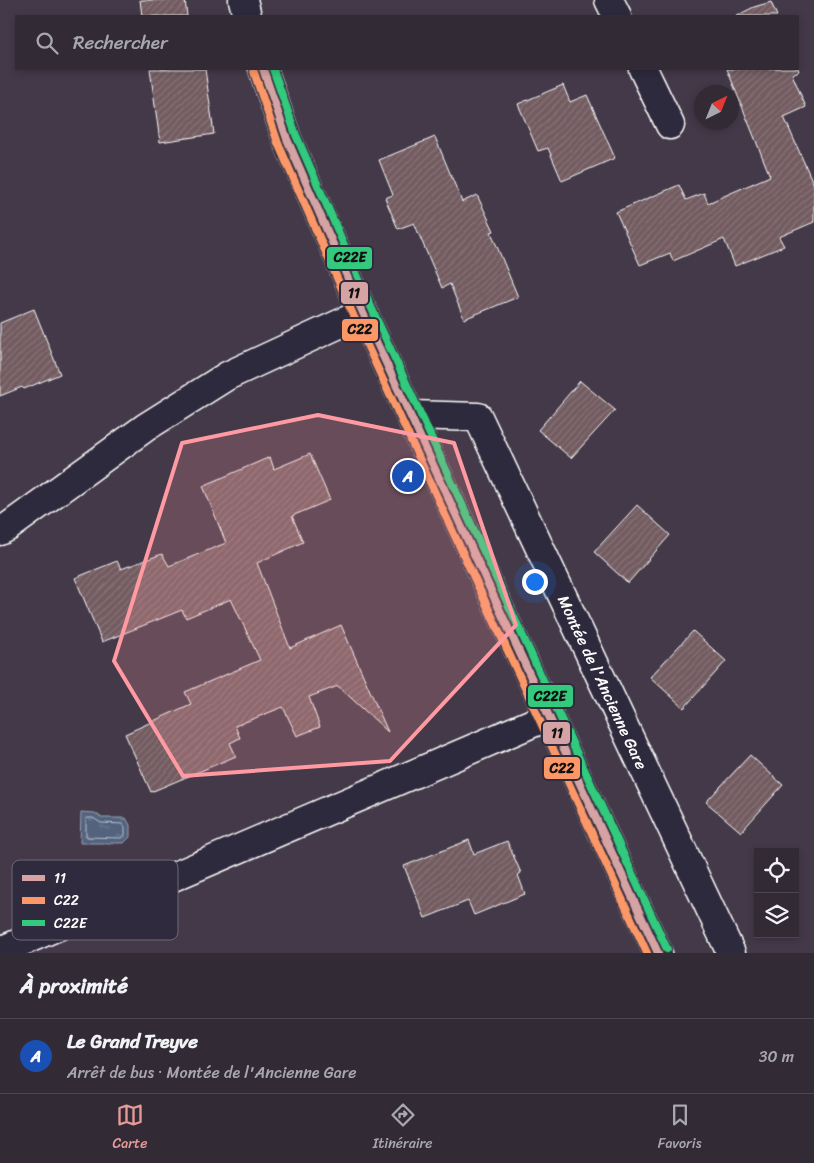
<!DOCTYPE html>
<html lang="fr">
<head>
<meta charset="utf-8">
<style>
	body { margin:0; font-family:Sriracha,sans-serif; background:#3a333e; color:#f1f3f6 }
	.controls { position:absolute; right:15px; bottom:15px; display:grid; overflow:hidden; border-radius:0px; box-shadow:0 2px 8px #0003 }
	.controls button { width:45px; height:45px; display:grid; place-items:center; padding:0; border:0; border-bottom:1px solid #4d4751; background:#322b36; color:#f1f3f6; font:25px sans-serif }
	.compass { position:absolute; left:694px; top:85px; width:45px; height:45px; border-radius:50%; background:#322b36; box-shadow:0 2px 8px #0003; rotate:43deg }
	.you { position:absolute; left:534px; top:581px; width:18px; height:18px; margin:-12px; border:4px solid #fff; border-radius:50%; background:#1a73e8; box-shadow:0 0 0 8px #1a73e833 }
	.badge { display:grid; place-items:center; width:32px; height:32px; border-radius:50%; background:#e69b98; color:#fff; font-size:16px; font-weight:700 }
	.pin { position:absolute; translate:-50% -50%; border:2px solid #fff; box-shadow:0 1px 5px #0006 }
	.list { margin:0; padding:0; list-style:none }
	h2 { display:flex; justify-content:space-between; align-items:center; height:65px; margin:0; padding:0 20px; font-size:21px }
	h2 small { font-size:16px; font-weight:400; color:#a8a7ad }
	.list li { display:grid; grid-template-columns:32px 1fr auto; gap:15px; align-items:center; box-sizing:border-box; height:75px; padding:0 20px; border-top:1px solid #4d4751 }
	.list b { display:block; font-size:19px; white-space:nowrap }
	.list p { margin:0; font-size:16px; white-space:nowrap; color:#a8a7ad }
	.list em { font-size:16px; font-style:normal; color:#a8a7ad }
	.icon { flex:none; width:28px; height:28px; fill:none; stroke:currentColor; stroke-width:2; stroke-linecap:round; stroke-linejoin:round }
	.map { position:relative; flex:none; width:814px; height:953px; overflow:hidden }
	.search { position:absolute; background:#322b36; box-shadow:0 2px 8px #0003; left:15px; right:15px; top:15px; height:55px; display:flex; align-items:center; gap:12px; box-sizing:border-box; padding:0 18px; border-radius:0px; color:#a8a7ad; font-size:19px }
	.sheet { height:140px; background:#322b36 }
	nav { display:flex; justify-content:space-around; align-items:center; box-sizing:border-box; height:70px; border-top:1px solid #4d4751; background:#322b36; font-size:14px; color:#a8a7ad }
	nav a { display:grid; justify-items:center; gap:2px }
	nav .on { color:#e69b98 }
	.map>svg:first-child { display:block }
	.water { fill:url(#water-ripples); stroke:#98a2b2 }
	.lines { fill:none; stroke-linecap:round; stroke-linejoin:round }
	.shore { stroke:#bac1cb; stroke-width:1 }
	.building { fill:url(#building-hatch); stroke:#fff }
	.minor-casing { stroke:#fff; stroke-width:31 }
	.minor { stroke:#2f2a3d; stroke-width:28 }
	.bus-1-casing { stroke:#2f2a3d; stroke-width:11 }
	.bus-2-casing { stroke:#2f2a3d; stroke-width:11 }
	.bus-3-casing { stroke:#2f2a3d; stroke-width:11 }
	.bus-1 { stroke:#d5a3a3; stroke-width:8 }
	.bus-2 { stroke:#fc9868; stroke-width:8 }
	.bus-3 { stroke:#33ca7d; stroke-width:8 }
	.marked { fill:#ff9aa2; fill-opacity:0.2; stroke:#ff9aa2; stroke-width:4; stroke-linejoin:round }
	.labels { text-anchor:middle; stroke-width:4; stroke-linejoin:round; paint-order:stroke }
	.street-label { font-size:16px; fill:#fff; stroke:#2f2a3d }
	.key { fill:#2f2a3d; stroke:#6d6a77; stroke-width:1 }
	.key-label { font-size:14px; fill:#fff }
	.line-badge { stroke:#2f2a3d; stroke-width:2 }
	.pale-badge-label { font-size:14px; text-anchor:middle; font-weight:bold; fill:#111 }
</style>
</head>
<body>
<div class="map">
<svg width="814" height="953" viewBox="0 0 814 953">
	<defs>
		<pattern id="water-ripples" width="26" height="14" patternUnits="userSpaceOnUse" patternTransform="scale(1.25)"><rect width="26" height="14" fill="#53647e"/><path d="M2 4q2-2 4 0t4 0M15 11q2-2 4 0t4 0" fill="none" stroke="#6d7b91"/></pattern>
		<pattern id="building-hatch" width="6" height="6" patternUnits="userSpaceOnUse" patternTransform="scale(1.25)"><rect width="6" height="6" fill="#725b61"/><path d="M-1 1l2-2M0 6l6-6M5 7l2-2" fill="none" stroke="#877479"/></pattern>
	</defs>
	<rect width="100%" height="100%" fill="#433948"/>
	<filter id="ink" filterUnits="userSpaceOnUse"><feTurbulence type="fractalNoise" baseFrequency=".02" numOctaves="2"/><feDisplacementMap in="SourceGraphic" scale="10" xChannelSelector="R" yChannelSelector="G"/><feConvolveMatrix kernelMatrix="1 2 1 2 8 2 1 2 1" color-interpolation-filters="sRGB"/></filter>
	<g filter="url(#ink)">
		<!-- water -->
		<polygon class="water" points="81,812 95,813 102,818 126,818 130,825 130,837 124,843 80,843"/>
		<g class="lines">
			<!-- shore -->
			<polygon class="shore" points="88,818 93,818 101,823 123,824 125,827 125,835 121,838 87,837 86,835 86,820"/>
		</g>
		<!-- building -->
		<g class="building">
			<polygon points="140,0 185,0 187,16 142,16"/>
			<polygon points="771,2 777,16 736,16 754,7"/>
			<polygon points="798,68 799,71 792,74 806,107 784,117 814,185 814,222 779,237 784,246 735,266 724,239 673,261 670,253 640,265 616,212 679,185 686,200 704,193 708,203 770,176 727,69"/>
			<polygon points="150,69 205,69 214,134 160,142"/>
			<polygon points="563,85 570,102 587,95 615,158 562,181 548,148 538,151 518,104"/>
			<polygon points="435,137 462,202 477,195 494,231 491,232 518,297 464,319 450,284 442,288 414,223 398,229 385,198 393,195 379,160"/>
			<polygon points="34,309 60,374 24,389 22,387 0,396 0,323"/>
			<polygon points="580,381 615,410 571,458 538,430"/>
			<polygon points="310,454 330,500 292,516 303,542 257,563 290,648 341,625 388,732 338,686 309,697 320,727 297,736 283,707 235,726 240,738 230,743 236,756 151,792 125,734 191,704 185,692 260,660 231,599 186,618 182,610 102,642 75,578 117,561 121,569 162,554 169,566 226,543 203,486 270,457 274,469"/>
			<polygon points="637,505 670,535 628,583 594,552"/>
			<polygon points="693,631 726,661 684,708 650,677"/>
			<polygon points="750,755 783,785 741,832 706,802"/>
			<polygon points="469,840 474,854 507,841 521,873 518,875 525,894 474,915 468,901 425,918 404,866"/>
		</g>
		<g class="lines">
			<defs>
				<g id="minor">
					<polyline points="243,0 247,16"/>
					<polyline points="609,0 617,16"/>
					<polyline points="263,69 287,139 363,313 658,953"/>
					<polyline points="643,69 670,125"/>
					<polyline points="411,415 478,417 731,953"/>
					<polyline points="0,531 8,527 146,427 227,376 363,313"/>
					<polyline points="0,951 549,716"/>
				</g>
			</defs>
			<!-- minor casing -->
			<use href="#minor" class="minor-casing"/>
			<!-- minor -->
			<use href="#minor" class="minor"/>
			<defs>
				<polyline id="bus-1" points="263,69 287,139 363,313 658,953"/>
				<polyline id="bus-2" points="254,72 278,143 354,317 647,953"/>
				<polyline id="bus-3" points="273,69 296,135 372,309 667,949"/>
			</defs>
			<!-- bus-1 casing -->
			<use href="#bus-1" class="bus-1-casing"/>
			<!-- bus-2 casing -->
			<use href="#bus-2" class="bus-2-casing"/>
			<!-- bus-3 casing -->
			<use href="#bus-3" class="bus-3-casing"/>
			<!-- bus-1 -->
			<use href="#bus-1" class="bus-1"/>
			<!-- bus-2 -->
			<use href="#bus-2" class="bus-2"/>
			<!-- bus-3 -->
			<use href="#bus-3" class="bus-3"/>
		</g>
	</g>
	<!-- marked area -->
	<path class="marked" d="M318,415L454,443L516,625L390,761L183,776L114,661L182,443Z"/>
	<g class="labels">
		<!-- street labels -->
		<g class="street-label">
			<text transform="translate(603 682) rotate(65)" y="6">Montée de l'Ancienne Gare</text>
		</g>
	</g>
	<!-- legend -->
	<rect x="12" y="860" width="166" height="80" rx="8" class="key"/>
	<rect x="22" y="875" width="23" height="6" fill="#d5a3a3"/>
	<rect x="22" y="897" width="23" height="7" fill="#fc9868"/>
	<rect x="22" y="920" width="23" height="6" fill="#33ca7d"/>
	<g class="key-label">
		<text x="54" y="883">11</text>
		<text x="54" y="905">C22</text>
		<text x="54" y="928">C22E</text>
	</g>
	<g class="line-badge">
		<rect x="326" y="246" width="47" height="24" rx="5" fill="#33ca7d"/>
		<rect x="340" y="281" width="29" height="24" rx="5" fill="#d5a3a3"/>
		<rect x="341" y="318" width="38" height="24" rx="5" fill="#fc9868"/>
		<rect x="527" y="684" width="47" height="24" rx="5" fill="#33ca7d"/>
		<rect x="542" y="721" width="29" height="24" rx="5" fill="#d5a3a3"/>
		<rect x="543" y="756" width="38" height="24" rx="5" fill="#fc9868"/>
	</g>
	<g class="pale-badge-label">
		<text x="350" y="262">C22E</text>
		<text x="354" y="298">11</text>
		<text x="360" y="334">C22</text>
		<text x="550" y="701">C22E</text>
		<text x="557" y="738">11</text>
		<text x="562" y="773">C22</text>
	</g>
</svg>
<div class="controls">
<button><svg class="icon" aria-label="locate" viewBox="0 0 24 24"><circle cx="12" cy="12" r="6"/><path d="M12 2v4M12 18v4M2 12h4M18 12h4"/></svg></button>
<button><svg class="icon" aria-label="layers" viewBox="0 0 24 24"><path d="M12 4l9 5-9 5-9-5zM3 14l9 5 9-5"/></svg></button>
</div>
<svg class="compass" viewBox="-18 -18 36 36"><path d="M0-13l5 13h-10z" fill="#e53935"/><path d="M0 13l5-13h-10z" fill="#a8a7ad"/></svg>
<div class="you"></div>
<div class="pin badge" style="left:408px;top:476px;background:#1a4fb4">A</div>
<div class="search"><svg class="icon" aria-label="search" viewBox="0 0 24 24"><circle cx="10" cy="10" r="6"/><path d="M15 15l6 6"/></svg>Rechercher</div>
</div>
<section class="sheet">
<h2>À proximité<small></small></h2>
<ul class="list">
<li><span class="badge" style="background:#1a4fb4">A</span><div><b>Le Grand Treyve</b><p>Arrêt de bus · Montée de l'Ancienne Gare</p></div><em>30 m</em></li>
</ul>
</section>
<nav>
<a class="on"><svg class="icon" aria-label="map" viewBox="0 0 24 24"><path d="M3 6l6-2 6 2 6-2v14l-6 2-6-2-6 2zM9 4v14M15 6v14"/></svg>Carte</a>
<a><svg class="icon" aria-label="directions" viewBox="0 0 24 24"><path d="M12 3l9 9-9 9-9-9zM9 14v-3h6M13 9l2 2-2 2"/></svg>Itinéraire</a>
<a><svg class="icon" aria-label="saved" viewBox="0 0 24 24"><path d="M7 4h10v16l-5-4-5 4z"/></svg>Favoris</a>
</nav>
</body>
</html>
